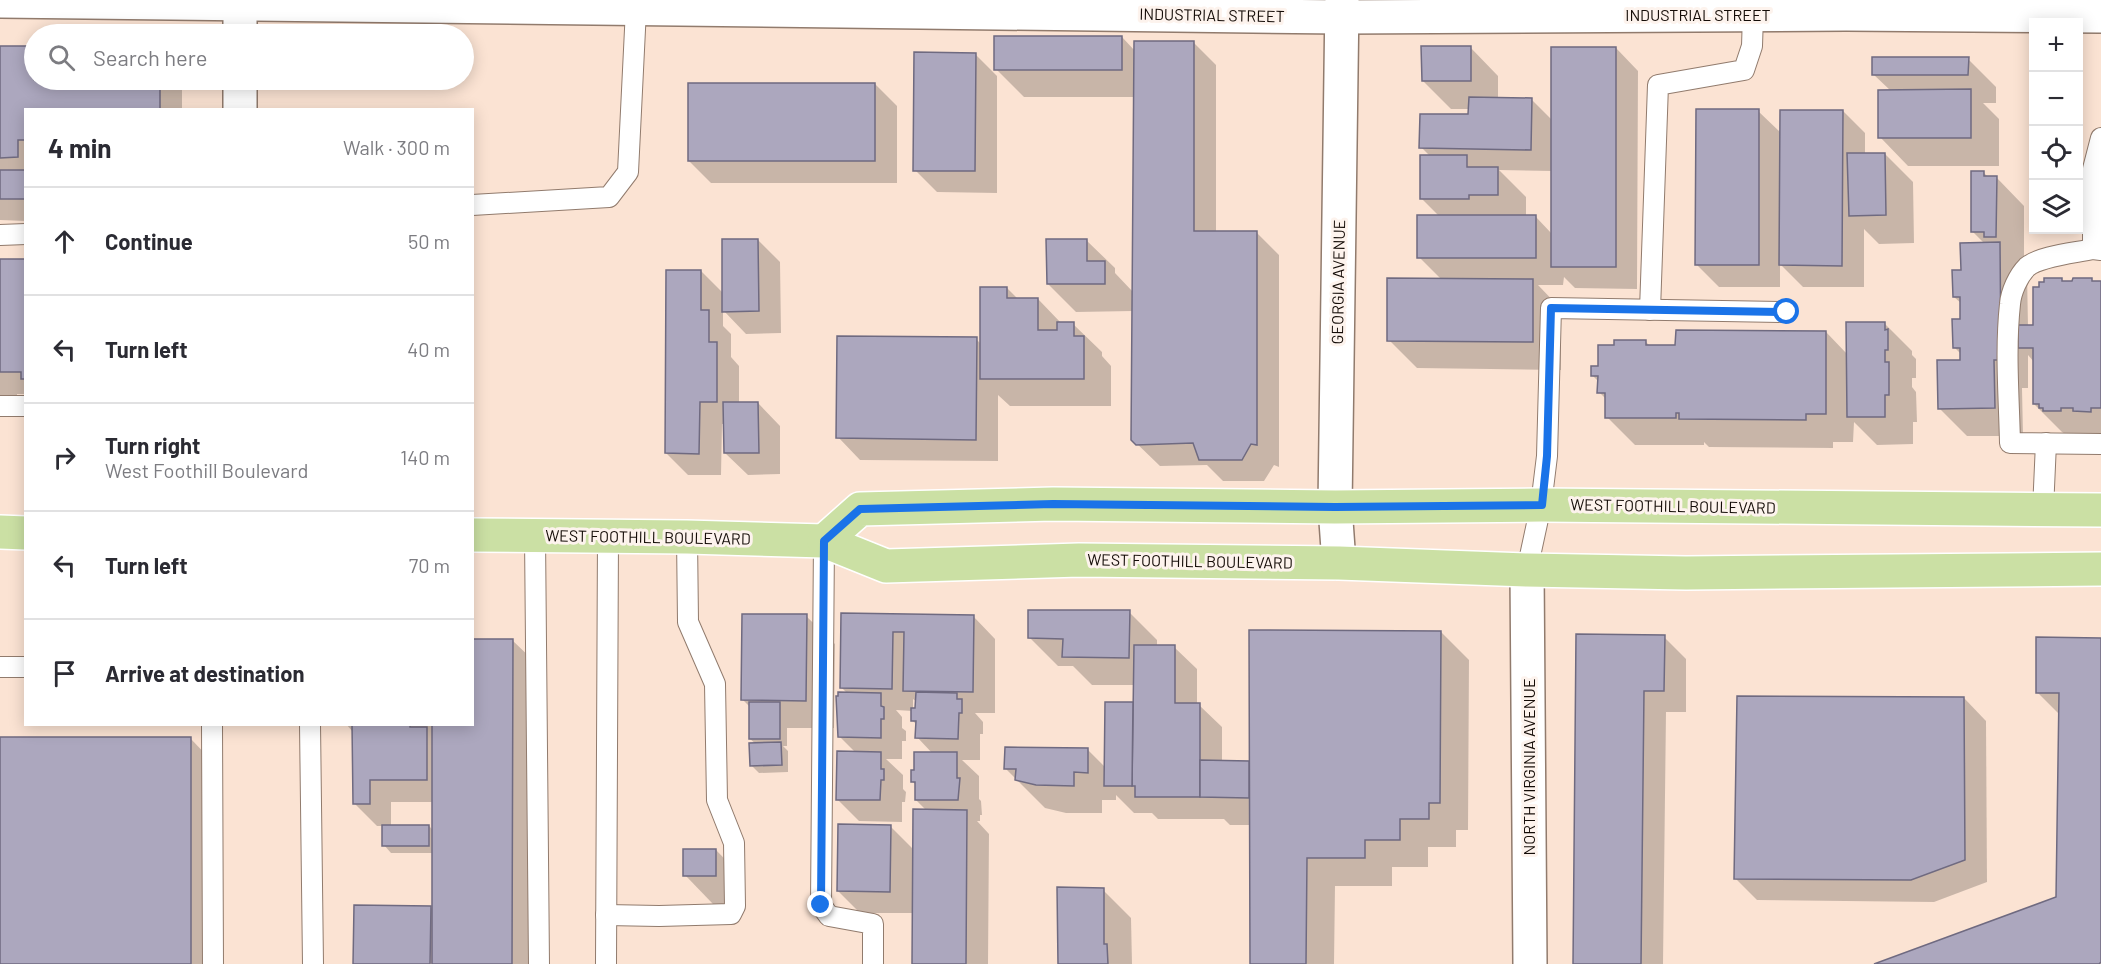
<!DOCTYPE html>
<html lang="en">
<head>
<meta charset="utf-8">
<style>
	body { margin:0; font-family:Barlow,sans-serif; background:#f7f7f7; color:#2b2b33 }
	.controls { position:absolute; right:18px; top:18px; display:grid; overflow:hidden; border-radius:0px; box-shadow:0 3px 15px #0003 }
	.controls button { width:54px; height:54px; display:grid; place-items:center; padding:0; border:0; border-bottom:2px solid #e1e1e2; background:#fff; color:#2b2b33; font:30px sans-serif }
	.stop { position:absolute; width:18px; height:18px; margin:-14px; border:4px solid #1a73e8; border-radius:50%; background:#fff }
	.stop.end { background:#1a73e8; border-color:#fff; box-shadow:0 2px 6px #0008 }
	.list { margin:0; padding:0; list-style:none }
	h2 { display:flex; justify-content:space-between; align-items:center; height:78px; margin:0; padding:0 24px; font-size:26px }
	h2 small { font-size:20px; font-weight:400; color:#7c7c81 }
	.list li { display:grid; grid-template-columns:39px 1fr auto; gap:18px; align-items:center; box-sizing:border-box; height:108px; padding:0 24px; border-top:2px solid #e1e1e2 }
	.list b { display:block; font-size:22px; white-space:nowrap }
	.list p { margin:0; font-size:20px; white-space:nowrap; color:#7c7c81 }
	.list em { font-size:20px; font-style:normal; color:#7c7c81 }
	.icon { flex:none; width:33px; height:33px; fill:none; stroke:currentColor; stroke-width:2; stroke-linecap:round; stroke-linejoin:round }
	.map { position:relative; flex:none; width:2101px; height:964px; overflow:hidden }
	.search { position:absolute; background:#fff; box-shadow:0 3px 15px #0003; left:24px; top:24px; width:450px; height:66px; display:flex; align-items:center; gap:15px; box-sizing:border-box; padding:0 21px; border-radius:33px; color:#7c7c81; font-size:22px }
	.panel { position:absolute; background:#fff; box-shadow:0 3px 15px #0003; left:24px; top:108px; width:450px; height:618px; border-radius:0px }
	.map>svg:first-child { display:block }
	.shadow { fill:#0003; fill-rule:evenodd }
	.building { fill:#aca7be; stroke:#6f6a80; stroke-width:1.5 }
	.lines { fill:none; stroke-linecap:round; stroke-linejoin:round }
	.lane-casing { stroke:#917b6d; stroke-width:22 }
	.street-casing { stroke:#917b6d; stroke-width:36 }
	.secondary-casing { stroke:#917b6d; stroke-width:36 }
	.primary-casing { stroke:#fff; stroke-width:36 }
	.lane { stroke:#fff; stroke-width:20 }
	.street { stroke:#fff; stroke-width:33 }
	.secondary { stroke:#fff; stroke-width:33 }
	.primary { stroke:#cbe0a4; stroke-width:33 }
	.route { stroke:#1a73e8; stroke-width:8 }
	.labels { text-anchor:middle; stroke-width:6; stroke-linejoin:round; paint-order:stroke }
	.street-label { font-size:16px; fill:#140c07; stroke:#fdf3ed }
</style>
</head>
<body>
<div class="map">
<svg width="2101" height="964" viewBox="0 0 2101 964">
	<rect width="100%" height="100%" fill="#fbe3d3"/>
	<!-- shadow -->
	<g class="shadow">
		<polygon points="1122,37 1135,51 1194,43 1216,65 1216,233 1257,233 1279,255 1279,467 1274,465 1264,481 1223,481 1207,465 1160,466 1132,439 1133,311 1076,312 1048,284 1086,240 1115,268 1115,273 1133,292 1135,97 1024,97 996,69"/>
		<path d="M1470,47L1498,76V99H1531L1553,121L1616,48L1638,71L1637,289L1575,288L1564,277L1563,285H1538L1561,309V370L1417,368L1389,340L1442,280L1419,257L1440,217L1421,198L1431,157L1421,147L1470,116V109H1451L1423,81ZM1499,170L1553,171L1552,234L1536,217H1526V197Z"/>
		<polygon points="0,48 34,48 34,80 182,80 182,110 26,110 26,221 0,220"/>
		<polygon points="975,54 997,76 997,193 937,192 915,170"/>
		<polygon points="1968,59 1996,87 1996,103 1983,103 1999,119 1999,166 1908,166 1880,137 1891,91 1873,74"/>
		<polygon points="875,84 897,106 897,183 711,183 689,161"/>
		<polygon points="1758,111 1782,134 1843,111 1865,133 1865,154 1885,154 1913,182 1914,243 1879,244 1864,229 1864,287 1803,287 1780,264 1780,287 1719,287 1697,265"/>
		<polygon points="1984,173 1988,177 1996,177 2024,206 2024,265 2027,272 2028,327 2034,327 2041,288 2061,279 2064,282 2091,280 2094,283 2101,283 2101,437 2069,436 2062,432 2034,404 2034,362 2028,355 2028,388 2022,388 2023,436 1967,436 1939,408 1962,362 1962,355 1954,347 1962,321 1962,304 1954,297 1962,271 1985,244 1973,232"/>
		<polygon points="758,240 780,262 781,333 746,334 723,310 723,326 731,334 731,357 739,366 739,404 758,403 780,426 780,474 748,475 725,453 725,424 722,424 721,475 688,475 666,453 701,271 724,294"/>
		<polygon points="0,260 26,261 26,394 17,394 17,401 0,401"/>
		<polygon points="1007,288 1018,299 1038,299 1062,324 1073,324 1102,352 1102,356 1111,366 1111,406 1010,406 998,395 998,461 860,460 838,437 976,339 981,344"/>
		<polygon points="1884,323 1912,351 1912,355 1916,359 1916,378 1912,378 1912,387 1916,392 1917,422 1913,422 1913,444 1877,445 1854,422 1853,442 1833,442 1833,448 1709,447 1704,442 1704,445 1635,445 1607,417 1607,400 1599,392 1599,382 1592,375 1600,367 1645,341 1651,347 1677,347 1826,332 1848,355"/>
		<polygon points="1129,612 1157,640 1157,647 1174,647 1197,669 1197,705 1199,705 1222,727 1222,762 1250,762 1441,632 1469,660 1468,830 1456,830 1456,847 1428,847 1428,867 1392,867 1392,886 1335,886 1334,964 1251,964 1252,825 1230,825 1224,819 1158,819 1152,813 1134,813 1116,795 1116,800 1102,800 1102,813 1066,813 1045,808 1006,769 1088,750 1106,768 1106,704 1135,704 1135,685 1092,685 1073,666 1058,666 1029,637"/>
		<path d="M842,615L973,616L995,639V713H975L983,722V734H980V760H962L979,776V799L981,801L982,815H980V821H977L989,834L988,964H914V913H860L838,891L890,826L914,850L927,811L916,800V785L912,781L916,771L933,754L917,737V725L912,720L913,711L896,710L902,717V728L906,731V741H902V759H886L903,775V789L906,792L905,802H902V822L859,821L837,799L856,753L839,736L848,694L841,687ZM913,699L917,702V709H913Z"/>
		<polygon points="806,616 835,644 834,728 787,728 787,746 783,746 788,751 788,772 759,773 751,765 756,744 750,739 750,707 742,699"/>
		<polygon points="1578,636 1664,637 1686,659 1686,712 1666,712 1663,964 1575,964"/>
		<polygon points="2101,639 2101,964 1878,964 2058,898 2060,715 2037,692"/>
		<path d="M512,640L535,662L534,964H354L430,907L434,911V853H391L384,845V826H377L355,804L353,732L346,724H472ZM391,802H434V831L429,826H391Z"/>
		<polygon points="1964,698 1986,721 1987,882 1934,902 1757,900 1735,878"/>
		<polygon points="0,738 190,738 212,761 212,964 0,964"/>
		<polygon points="716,850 744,879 744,904 713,904 685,875"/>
		<polygon points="1103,890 1131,918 1132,964 1059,964"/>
	</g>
	<!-- building -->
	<g class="building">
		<rect x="994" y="36" width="128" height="34"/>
		<polygon points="1134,41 1194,41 1194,231 1257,231 1257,445 1251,444 1242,460 1199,460 1193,443 1136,445 1131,440"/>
		<polygon points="0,46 34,46 34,80 160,80 160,110 26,110 26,140 18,140 18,157 0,158"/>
		<polygon points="1421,46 1471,46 1471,81 1422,81"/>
		<rect x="1551" y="47" width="65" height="220"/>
		<polygon points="914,52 976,53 975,171 913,171"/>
		<polygon points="1872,57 1969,57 1968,75 1872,75"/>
		<rect x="688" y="83" width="187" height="78"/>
		<polygon points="1971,89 1971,138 1878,138 1878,90"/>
		<polygon points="1469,97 1532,98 1531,150 1419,148 1420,114 1468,114"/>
		<polygon points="1696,109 1759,109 1759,265 1695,265"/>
		<polygon points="1780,110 1843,110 1842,266 1779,265"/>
		<polygon points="1847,153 1885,153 1886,215 1849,216"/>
		<polygon points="1420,155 1467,155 1467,167 1498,167 1498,195 1469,195 1469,199 1420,199"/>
		<rect x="0" y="170" width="26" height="29"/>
		<polygon points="1971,171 1984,171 1984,176 1997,176 1996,237 1984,237 1984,232 1971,232"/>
		<rect x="1417" y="215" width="119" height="43"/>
		<polygon points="722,239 758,239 759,311 722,312"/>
		<polygon points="1046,239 1087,239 1087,261 1105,261 1105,284 1047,284"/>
		<polygon points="2000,242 2001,360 1994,360 1995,408 1938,409 1937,360 1960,360 1960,348 1953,348 1952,319 1960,319 1960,297 1953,297 1952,270 1961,270 1960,243"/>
		<polygon points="0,259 26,259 26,379 21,379 21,372 0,372"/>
		<polygon points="666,270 701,270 701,310 709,310 709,342 717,342 717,402 700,402 699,454 665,453"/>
		<polygon points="1387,278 1533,279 1533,342 1387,341"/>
		<polygon points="2044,278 2062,278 2062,281 2072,281 2073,278 2092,278 2092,281 2101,281 2101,408 2091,408 2091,412 2073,411 2073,408 2061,408 2061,411 2043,411 2043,408 2039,408 2039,404 2033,404 2033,348 2018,348 2018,325 2033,325 2033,287 2039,287 2039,282 2044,282"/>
		<polygon points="980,287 1007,287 1007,298 1038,298 1038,330 1057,330 1057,322 1074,322 1074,336 1084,336 1084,379 980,379"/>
		<polygon points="1846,322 1885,322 1885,330 1888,329 1888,350 1885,350 1885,362 1889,362 1889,395 1885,395 1885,417 1847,417"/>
		<polygon points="1676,330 1826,331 1826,414 1806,414 1806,420 1679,419 1679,413 1676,413 1676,418 1605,418 1605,393 1597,393 1598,376 1591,376 1591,366 1598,366 1598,345 1614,345 1614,340 1646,340 1646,345 1675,345"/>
		<polygon points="837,336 977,337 976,440 836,438"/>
		<polygon points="723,402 758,402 759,453 724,453"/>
		<polygon points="1028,610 1130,610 1129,658 1062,657 1063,639 1028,638"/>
		<polygon points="841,613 974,615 973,692 903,691 904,632 893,632 892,689 840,688"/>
		<polygon points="742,614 807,614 806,701 741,700"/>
		<polygon points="1249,630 1441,631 1440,803 1429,803 1429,819 1400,819 1400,840 1365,840 1365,858 1307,858 1306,964 1250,964"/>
		<polygon points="1576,634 1665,635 1664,691 1644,691 1641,964 1573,964"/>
		<polygon points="2036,637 2101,638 2101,962 2099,964 1874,964 2056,897 2059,693 2036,693"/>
		<polygon points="472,639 513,639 512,964 432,964 432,724 472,724"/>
		<polygon points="1134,645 1175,645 1175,703 1200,703 1200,797 1135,797 1135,786 1132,786"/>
		<polygon points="838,692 881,693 881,706 884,707 884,719 881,719 881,738 838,737 836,696 838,696"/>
		<polygon points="916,692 957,693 957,699 962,699 962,713 959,713 958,739 915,738 916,721 911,721 911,708 915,708"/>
		<polygon points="1737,696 1964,697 1965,860 1911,880 1734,879"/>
		<rect x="749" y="702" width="31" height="37"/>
		<polygon points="1105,702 1133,702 1132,786 1104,786"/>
		<polygon points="352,724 410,724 410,727 427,727 427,780 370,780 370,804 353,804"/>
		<rect x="0" y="737" width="191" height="227"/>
		<polygon points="781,742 782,765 750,766 749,743"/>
		<polygon points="1005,747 1088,748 1088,773 1074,772 1074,786 1036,785 1015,780 1016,769 1004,769"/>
		<polygon points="837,751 881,752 881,769 884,769 884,780 881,780 880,800 836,800"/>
		<polygon points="914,752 957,752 957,778 960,778 958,800 915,800 915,782 911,782 911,770 914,770"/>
		<polygon points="1200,760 1249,761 1249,798 1200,797"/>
		<polygon points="913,809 967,810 966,964 912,964"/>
		<polygon points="838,824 891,825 890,892 837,891"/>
		<rect x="382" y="825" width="47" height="21"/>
		<rect x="683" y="849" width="33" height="27"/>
		<polygon points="1057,887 1104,888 1104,944 1107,944 1108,964 1058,964"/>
		<polygon points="354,905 431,906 430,964 353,964"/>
	</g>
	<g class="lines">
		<defs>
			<g id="lane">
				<polyline points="472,205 609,197 628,172 636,9"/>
				<polyline points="0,235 26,234"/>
				<polyline points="2093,249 2093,169 2101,138"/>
				<path d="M2101,250L2093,249C2075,253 2040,256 2027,267C2018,276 2011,292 2010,304C2005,350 2009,397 2010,443L2101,444"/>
				<polyline points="1650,310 1658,85 1744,70 1752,46 1753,15"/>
				<polyline points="0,406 26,406"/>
				<polyline points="2043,510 2046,443"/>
				<polyline points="535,536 539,964"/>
				<polyline points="824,541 821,905 829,916 873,924 873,964"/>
				<polyline points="1527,570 1541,505 1547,456 1551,308 1787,312"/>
				<polyline points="0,667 26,667"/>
				<polyline points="212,724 213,964"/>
				<polyline points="310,724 313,964"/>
				<polyline points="606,915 659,916 731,914 735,906 734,843 717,800 715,684 688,622 687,537"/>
				<polyline points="606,964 608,536"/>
			</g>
			<g id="street">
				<polyline points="0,1 1342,17 1846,14 2101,16"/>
				<polyline points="240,34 240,4"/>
				<polyline points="240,110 240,80"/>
				<polyline points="1339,563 1335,507 1342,0"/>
			</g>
			<polyline id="secondary" points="1527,570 1530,964"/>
			<g id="primary">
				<polyline points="0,532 26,533"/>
				<polyline points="472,535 687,537 824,541 886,566 1079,560 1339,563 1527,570 1686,573 2101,569"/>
				<polyline points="824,541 860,509 1053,504 1335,507 1541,505 2101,510"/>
			</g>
		</defs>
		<!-- lane casing -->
		<use href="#lane" class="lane-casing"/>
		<!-- street casing -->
		<use href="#street" class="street-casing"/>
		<!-- secondary casing -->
		<use href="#secondary" class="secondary-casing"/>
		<!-- primary casing -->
		<use href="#primary" class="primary-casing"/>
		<!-- lane -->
		<use href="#lane" class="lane"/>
		<!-- street -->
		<use href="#street" class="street"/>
		<!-- secondary -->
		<use href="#secondary" class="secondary"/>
		<!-- primary -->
		<use href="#primary" class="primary"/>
	</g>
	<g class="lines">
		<!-- route -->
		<polyline class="route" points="821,905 824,541 860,509 1053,504 1335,507 1542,505 1547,456 1551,308 1787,312"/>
	</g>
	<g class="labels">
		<!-- street labels -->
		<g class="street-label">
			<text transform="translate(1212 15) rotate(1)" y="6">INDUSTRIAL STREET</text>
			<text x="1698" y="21">INDUSTRIAL STREET</text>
			<text transform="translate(1338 282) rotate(-89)" y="6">GEORGIA AVENUE</text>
			<text transform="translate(1673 506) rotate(1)" y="6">WEST FOOTHILL BOULEVARD</text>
			<text transform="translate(648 537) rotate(1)" y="6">WEST FOOTHILL BOULEVARD</text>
			<text transform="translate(1190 561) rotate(1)" y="6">WEST FOOTHILL BOULEVARD</text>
			<text transform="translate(1529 767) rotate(-90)" y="6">NORTH VIRGINIA AVENUE</text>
		</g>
	</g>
</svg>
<div class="controls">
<button>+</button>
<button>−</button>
<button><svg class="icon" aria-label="locate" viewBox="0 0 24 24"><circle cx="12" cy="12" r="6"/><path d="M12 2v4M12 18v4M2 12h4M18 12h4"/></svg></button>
<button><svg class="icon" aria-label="layers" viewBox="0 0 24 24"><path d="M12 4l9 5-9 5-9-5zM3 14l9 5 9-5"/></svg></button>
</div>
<div class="stop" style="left:1787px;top:312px"></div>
<div class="stop end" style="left:821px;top:905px"></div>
<div class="search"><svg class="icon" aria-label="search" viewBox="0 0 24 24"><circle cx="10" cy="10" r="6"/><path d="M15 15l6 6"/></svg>Search here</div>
<section class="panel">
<h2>4 min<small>Walk · 300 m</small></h2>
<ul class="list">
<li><svg class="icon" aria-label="ahead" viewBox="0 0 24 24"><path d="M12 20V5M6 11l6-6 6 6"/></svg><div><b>Continue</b></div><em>50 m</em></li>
<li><svg class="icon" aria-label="left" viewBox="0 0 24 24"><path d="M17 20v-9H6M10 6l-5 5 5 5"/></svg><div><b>Turn left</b></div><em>40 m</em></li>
<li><svg class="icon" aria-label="right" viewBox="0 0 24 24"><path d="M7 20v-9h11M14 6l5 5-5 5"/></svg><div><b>Turn right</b><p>West Foothill Boulevard</p></div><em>140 m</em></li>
<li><svg class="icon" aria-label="left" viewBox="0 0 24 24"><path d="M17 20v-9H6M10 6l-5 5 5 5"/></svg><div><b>Turn left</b></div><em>70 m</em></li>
<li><svg class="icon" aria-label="arrive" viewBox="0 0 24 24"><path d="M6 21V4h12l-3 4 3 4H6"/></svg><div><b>Arrive at destination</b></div></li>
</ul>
</section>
</div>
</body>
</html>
